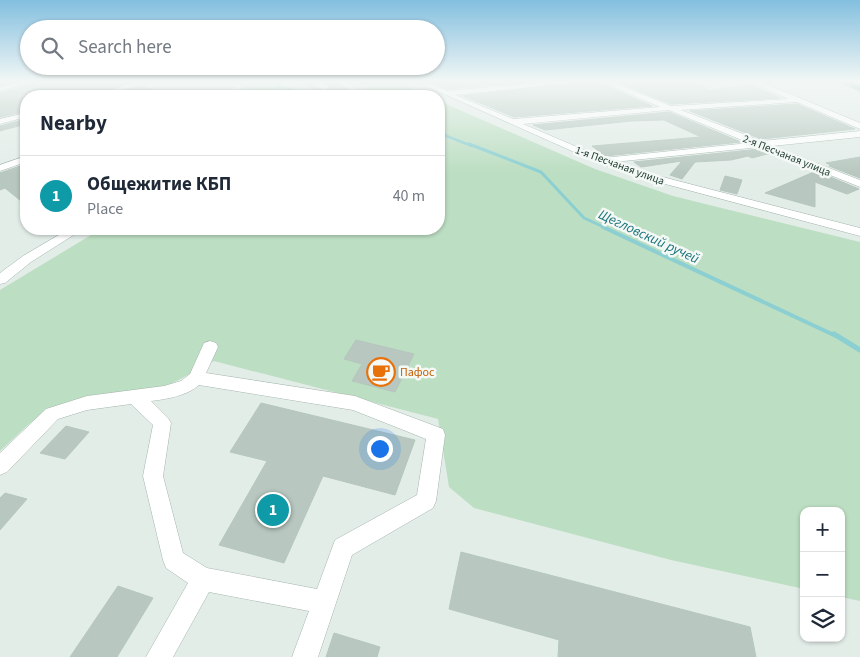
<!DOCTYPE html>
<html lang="en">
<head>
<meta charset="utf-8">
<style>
	body { margin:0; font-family:"Source Sans 3",sans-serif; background:#f2f2f3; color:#1f2937 }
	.controls { position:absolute; right:15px; bottom:15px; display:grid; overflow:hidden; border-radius:10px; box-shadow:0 1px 4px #0004 }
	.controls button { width:45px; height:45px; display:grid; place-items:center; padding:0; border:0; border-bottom:1px solid #e0e1e3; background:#fff; color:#1f2937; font:25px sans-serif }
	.you { position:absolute; left:379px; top:448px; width:18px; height:18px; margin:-12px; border:4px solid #fff; border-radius:50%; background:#1a73e8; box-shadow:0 0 0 8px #1a73e833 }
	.badge { display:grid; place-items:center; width:32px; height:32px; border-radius:50%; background:#1a73e8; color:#fff; font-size:16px; font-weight:700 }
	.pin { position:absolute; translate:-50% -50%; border:2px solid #fff; box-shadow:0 1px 5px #0006 }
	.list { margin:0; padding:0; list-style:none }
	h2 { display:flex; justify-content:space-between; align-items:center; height:65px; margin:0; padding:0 20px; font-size:21px }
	h2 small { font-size:16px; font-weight:400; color:#747a83 }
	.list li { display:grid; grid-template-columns:32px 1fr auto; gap:15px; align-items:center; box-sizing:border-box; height:80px; padding:0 20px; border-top:1px solid #e0e1e3 }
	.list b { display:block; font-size:19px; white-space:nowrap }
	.list p { margin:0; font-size:16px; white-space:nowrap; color:#747a83 }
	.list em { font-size:16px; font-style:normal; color:#747a83 }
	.icon { flex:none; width:28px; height:28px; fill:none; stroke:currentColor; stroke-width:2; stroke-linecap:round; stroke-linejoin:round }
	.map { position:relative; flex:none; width:860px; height:657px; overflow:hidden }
	.search { position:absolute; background:#fff; box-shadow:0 1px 4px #0004; left:20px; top:20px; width:425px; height:55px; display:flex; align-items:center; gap:12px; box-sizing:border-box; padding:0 18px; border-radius:28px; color:#747a83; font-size:19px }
	.panel { position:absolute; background:#fff; box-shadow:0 1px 4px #0004; left:20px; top:90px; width:425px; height:145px; border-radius:20px }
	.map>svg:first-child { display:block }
	.green { fill:#bcdec2 }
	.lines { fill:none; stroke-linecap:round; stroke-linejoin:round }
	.stream-far3 { stroke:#8bcfd2; stroke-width:2.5 }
	.stream-far2 { stroke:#8bcfd2; stroke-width:3 }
	.stream-far1 { stroke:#8bcfd2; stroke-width:4 }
	.stream { stroke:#8bcfd2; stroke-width:5 }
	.building { fill:#b8c8c0; stroke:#b5c7be }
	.minor-casing { stroke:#a5b5ae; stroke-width:1 }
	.major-casing { stroke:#c1c9c6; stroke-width:1 }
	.minor { fill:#fff; fill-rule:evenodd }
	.major { fill:#67a38e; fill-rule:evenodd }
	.tram { stroke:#5d7a6f; stroke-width:1 }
	.labels { text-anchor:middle; stroke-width:5; stroke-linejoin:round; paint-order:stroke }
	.far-street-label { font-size:11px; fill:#223f34; stroke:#f4f9f6 }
	.food-label { font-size:12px; fill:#c56008; stroke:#f4f9f6; text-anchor:start }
	.water-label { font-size:14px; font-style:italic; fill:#1b757c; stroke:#f4f9f6 }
</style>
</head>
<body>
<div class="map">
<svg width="860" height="657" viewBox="0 0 860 657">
	<rect width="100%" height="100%" fill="#e3ede8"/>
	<!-- green -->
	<g class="green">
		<polygon points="234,81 281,81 298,96 236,96 241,89"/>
		<polygon points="355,81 395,81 428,96 327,96 368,88"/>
		<polygon points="439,101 595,169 673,196 860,242 860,601 841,597 841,511 804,511 804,589 671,560 474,508 449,487 438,419 214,361 169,385 87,399 52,408 30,423 0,451 0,290 101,229 439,229"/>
	</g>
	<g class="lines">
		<!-- stream-far3 -->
		<g class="stream-far3">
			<polyline points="275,81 280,87 318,96"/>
			<polyline points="439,133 472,146"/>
		</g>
		<!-- stream-far2 -->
		<polyline class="stream-far2" points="469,144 541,172 584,218 606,228"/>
		<!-- stream-far1 -->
		<polyline class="stream-far1" points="603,227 836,336"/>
		<!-- stream -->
		<polyline class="stream" points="834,334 860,350"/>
	</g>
	<!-- building -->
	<g class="building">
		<polygon points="58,81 130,81 131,82 89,96 26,96 26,111 0,117 0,93 32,84 36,86"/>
		<polygon points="323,81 334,81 348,91 342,93 336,90 322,93 305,84 309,83 322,92 332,89"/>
		<polygon points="431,81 531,81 447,89"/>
		<polygon points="591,81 604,85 652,106 514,117 463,96"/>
		<polygon points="628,81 695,81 709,90 751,85 780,98 671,104 619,83"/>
		<polygon points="142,86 168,95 167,96 132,96 126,94 108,96"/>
		<polygon points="797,104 855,129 761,139 690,111"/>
		<polygon points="669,112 741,142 605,156 592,146 701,137 664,120 631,121 545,130 533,125"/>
		<polygon points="26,119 26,124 0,131 0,126"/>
		<polygon points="760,149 771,153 752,158 748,156 731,160 695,162 682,179 670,175 682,161 641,167 634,162"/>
		<polygon points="860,157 860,178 829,166 831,165 826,163"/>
		<polygon points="20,166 26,170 26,205 5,188 0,190 0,173"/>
		<polygon points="816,171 859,189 847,194 815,182 815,207 765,193"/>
		<polygon points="725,176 742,180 737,194 720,190"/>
		<polygon points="356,340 414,354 395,392 352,381 362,364 344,359"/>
		<polygon points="261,403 415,440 395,495 323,476 284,563 219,545 267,461 230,452"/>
		<polygon points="66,426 89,432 65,459 40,453"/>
		<polygon points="5,493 27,499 0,530 0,498"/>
		<polygon points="461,552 750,627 756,657 558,657 559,640 449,609"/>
		<polygon points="118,586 153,598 117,657 70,657"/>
		<polygon points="334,633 380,647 377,657 326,657"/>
	</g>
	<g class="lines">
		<defs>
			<g id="minor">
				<polygon points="22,81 35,81 0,91 0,87"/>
				<polygon points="139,81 151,81 102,96 91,96"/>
				<polygon points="228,81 237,81 243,88 227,96 218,96 235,87"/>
				<polygon points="298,81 309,81 295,85 295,83"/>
				<polygon points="310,81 319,81 330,88 323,90"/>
				<polygon points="336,81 345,81 360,90 353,92"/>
				<path d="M415,81H425L447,91L557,81H589L455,95L513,119L660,107L600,81H610L671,106L788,99L749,81H759L860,123V129L797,102L681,110L761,141L860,131V137L772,146L860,180V187L760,147L614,162L647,173L860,228V236L639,177L599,163ZM669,110L749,143L603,158L523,124Z"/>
				<polygon points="26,113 26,117 0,124 0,119"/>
				<polygon points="26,156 26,162 0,171 0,165"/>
				<polygon points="69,229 83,229 31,262 5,283 0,284 0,273 23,256"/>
				<path d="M210,341L216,343L218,347L206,373L355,396L443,429L445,435L436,501L433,508L352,555L318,657H292L309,611L209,592L173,657H146L188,583L166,568L163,560L143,476L153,425L131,404L87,410L58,419L7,472L0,475V453L46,409L87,396L164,386L181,381L190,374L204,343ZM199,385L353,410L426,439L417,495L335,540L317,589L207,568L183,553L163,476L171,423L168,418L151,401C167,399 187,396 199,385Z"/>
			</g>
			<polygon id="major" points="836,81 847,81 860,87 860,91"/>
		</defs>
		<!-- minor casing -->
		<use href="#minor" class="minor-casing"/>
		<!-- major casing -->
		<use href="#major" class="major-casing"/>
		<!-- minor -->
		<use href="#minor" class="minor"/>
		<!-- major -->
		<use href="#major" class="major"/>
		<!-- tram -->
		<polyline class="tram" points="848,81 860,86"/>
	</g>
	<!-- sky -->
	<linearGradient id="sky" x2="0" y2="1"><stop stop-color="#83bfdf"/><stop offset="0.47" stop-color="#f2f7f5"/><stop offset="1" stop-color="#f2f7f5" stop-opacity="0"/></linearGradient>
	<rect width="860" height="173" fill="url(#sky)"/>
	<!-- icons -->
	<defs>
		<symbol id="cafe-ring" viewBox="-11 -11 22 22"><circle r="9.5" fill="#f4f9f6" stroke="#e8710a" stroke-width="1.5"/><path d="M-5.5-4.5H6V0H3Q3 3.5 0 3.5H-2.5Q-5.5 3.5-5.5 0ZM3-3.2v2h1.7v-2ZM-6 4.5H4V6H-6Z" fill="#e8710a"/></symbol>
	</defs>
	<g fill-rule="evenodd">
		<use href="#cafe-ring" x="365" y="356" width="32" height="32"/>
	</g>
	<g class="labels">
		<!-- far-street labels -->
		<g class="far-street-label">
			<text transform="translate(787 155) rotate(22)" y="4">2-я Песчаная улица</text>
			<text transform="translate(620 165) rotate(20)" y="4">1-я Песчаная улица</text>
		</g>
		<!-- food labels -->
		<g class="food-label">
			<text x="400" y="376">Пафос</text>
		</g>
		<!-- water labels -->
		<g class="water-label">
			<text transform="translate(649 236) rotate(25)" y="5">Щегловский ручей</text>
		</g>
	</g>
</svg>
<div class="controls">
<button>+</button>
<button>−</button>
<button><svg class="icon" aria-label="layers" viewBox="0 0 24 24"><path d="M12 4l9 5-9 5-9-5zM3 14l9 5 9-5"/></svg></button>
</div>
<div class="you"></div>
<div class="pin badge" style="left:273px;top:510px;background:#0f9aa8">1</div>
<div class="search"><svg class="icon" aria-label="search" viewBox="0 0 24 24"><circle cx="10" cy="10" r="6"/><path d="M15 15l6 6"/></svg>Search here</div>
<section class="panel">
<h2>Nearby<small></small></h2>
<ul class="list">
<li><span class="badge" style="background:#0f9aa8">1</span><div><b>Общежитие КБП</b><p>Place</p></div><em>40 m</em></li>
</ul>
</section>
</div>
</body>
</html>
